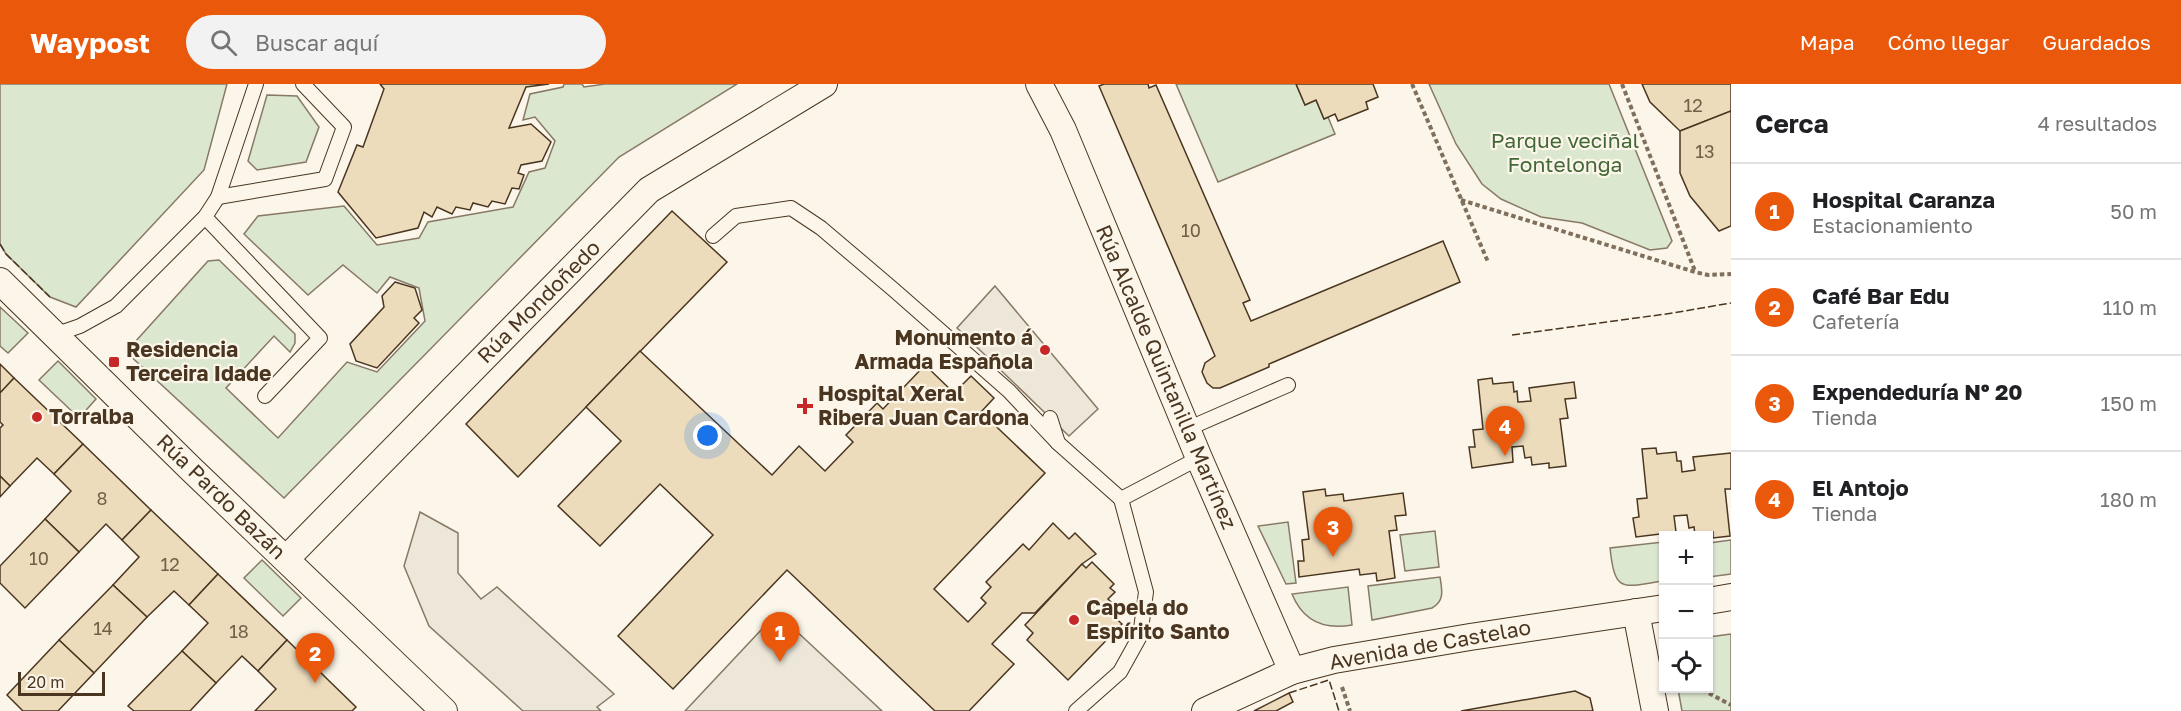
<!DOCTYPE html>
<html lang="es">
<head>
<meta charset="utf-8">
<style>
	body { margin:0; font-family:"Golos Text",sans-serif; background:#f2f2f2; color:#202124 }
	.controls { position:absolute; right:18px; bottom:18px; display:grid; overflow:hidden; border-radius:0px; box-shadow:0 2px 4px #0004 }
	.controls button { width:54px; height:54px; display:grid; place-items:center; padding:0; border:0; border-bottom:2px solid #e0e0e0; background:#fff; color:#202124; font:30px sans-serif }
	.scale { position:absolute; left:18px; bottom:15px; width:87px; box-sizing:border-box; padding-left:6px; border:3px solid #4a3520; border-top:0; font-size:16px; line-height:21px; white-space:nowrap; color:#4a3520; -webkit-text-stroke:4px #fbf6e9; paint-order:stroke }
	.you { position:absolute; left:708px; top:352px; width:21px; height:21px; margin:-15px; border:4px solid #fff; border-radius:50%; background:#1a73e8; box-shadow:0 0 0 9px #1a73e833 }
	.badge { display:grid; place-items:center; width:39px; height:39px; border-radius:50%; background:#ea580c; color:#fff; font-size:20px; font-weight:700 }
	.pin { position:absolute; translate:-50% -50px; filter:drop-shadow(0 2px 3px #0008) }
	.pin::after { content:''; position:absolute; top:32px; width:21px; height:18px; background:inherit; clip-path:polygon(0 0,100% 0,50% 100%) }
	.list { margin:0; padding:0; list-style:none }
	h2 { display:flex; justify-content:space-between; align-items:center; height:78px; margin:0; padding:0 24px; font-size:26px }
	h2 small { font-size:20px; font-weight:400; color:#757577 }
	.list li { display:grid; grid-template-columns:39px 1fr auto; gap:18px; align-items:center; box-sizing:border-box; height:96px; padding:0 24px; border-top:2px solid #e0e0e0 }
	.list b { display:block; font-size:22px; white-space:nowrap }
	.list p { margin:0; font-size:20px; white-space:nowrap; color:#757577 }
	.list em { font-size:20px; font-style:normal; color:#757577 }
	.icon { flex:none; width:33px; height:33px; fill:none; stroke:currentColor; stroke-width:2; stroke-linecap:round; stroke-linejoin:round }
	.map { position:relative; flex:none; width:1731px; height:627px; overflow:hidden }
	header { display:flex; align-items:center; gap:36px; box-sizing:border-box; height:84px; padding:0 30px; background:#ea580c; color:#fff }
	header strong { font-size:28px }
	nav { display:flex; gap:33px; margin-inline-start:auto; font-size:21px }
	.search { width:420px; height:54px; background:#f2f2f2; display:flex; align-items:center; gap:15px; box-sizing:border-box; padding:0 21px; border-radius:33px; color:#757577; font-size:22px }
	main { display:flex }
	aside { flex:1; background:#fff }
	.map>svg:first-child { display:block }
	.green { fill:#dce7d0; stroke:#887966; stroke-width:1.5 }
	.parking { fill:#ede7d9; stroke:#887966; stroke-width:1.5 }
	.building { fill:#ecdcbc; stroke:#4a3520; stroke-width:1.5 }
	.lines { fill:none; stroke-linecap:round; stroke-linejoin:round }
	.service-casing { stroke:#4a3520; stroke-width:16 }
	.minor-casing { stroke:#4a3520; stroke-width:28 }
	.path { stroke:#7f6f5c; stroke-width:4; stroke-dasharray:4.5 3; stroke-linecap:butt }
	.service { stroke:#fbf6e9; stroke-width:14 }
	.minor { stroke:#fbf6e9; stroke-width:26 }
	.fence { stroke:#4a3520; stroke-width:1.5; stroke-dasharray:8 3; stroke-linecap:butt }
	.poi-dot { fill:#c62828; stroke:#fbf6e9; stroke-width:2 }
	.labels { text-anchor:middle; stroke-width:4.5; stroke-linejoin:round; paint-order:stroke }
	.number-label { font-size:18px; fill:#725f47 }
	.park-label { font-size:21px; fill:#436837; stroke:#fbf6e9 }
	.street-label { font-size:21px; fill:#4a3520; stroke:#fbf6e9 }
	.poi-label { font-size:21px; font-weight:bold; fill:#4a3520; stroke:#fbf6e9; text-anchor:start }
</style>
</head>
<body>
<header>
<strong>Waypost</strong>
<div class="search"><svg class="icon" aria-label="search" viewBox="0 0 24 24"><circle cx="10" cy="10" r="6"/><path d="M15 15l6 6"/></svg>Buscar aquí</div>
<nav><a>Mapa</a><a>Cómo llegar</a><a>Guardados</a></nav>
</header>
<main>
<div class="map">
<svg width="1731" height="627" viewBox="0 0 1731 627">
	<rect width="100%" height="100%" fill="#fbf6e9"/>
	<!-- green -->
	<g class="green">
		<polygon points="0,0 227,0 204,86 76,223 50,213 6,170 0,160"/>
		<polygon points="564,0 582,0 584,3 605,0 737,0 619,73 284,414 126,268 208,177 219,176 295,250 295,259 290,268 274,252 226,304 278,354 347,278 377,288 425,237 419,204 390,193 377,209 343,181 308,211 244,150 258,132 344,122 377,161 419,154 428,138 513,123 529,88 545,84 555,57 535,33 523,36 530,10 563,3"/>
		<polygon points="1176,0 1296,0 1305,21 1316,16 1324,35 1328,33 1335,50 1218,98"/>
		<polygon points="1429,0 1609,0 1672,157 1667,164 1650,166 1582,139 1541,133 1501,115 1482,100 1456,60"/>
		<polygon points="267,11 297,12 319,43 306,78 257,86 248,77"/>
		<polygon points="0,223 28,249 8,269 0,262"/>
		<polygon points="58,277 96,315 79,334 39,296"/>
		<polygon points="1288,438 1296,499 1286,500 1258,442"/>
		<polygon points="1435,447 1439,483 1405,487 1400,451"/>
		<polygon points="1731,456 1731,490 1709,493 1709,459"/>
		<path d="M1663,458V497C1622,503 1615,510 1610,464Z"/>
		<polygon points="262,476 301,514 283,532 244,494"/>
		<path d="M1440,493C1442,506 1445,517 1432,524L1372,536L1368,502Z"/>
		<path d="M1348,503L1352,541C1324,546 1303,537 1292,510Z"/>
		<polygon points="1731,550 1731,627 1682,627 1678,605 1708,604 1709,553"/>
	</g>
	<!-- parking -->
	<g class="parking">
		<polygon points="995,202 1098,325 1069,352 957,244"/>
		<polygon points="420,428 458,449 458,489 481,515 497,503 614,610 597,623 601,627 523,627 429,542 404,482"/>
		<polygon points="777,529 882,627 685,627"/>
	</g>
	<!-- building -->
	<g class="building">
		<polygon points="380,0 549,0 526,3 509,44 531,40 551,58 542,77 521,81 518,89 524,91 519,105 512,104 505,120 492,117 488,123 473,119 470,126 456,123 452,130 437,123 432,133 424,128 418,144 376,154 338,108 357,61 363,63 384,5"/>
		<polygon points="1104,0 1148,0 1149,4 1156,1 1250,216 1243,219 1251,237 1443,157 1460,198 1269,280 1269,283 1220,304 1213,304 1207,299 1202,288 1205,279 1215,272 1099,2"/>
		<polygon points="1296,0 1373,0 1378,13 1366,18 1368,25 1338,37 1335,30 1324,35 1316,16 1305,21"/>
		<polygon points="1642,0 1731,0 1731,27 1680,47 1650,18"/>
		<polygon points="1731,27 1731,142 1719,147 1690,112 1680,89 1680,47"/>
		<polygon points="672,127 727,178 518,393 466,340"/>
		<polygon points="395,198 415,204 422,226 414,234 419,239 377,284 356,277 350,260 384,223 382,212"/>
		<polygon points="640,267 772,391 799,362 825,387 853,358 846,351 877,319 883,325 925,281 954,309 971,292 994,314 981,328 1045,389 934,505 968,538 986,519 981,514 991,503 986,498 1023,460 1029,466 1053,439 1069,455 1075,449 1096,470 1082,480 1035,529 1022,529 992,560 1014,580 969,627 935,627 787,486 673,605 618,552 713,451 660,400 600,462 558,422 621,357 586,323"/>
		<polygon points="0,280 14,294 0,309"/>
		<polygon points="14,294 83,360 54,390 37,374 10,402 0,392 0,344 3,341 0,338 0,309"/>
		<polygon points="1492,294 1493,300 1513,298 1514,308 1517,307 1518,318 1531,317 1529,304 1574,298 1576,314 1565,315 1568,334 1560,335 1566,382 1549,384 1549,379 1532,381 1531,373 1525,374 1523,362 1512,363 1513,378 1472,384 1469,363 1475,363 1473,346 1483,345 1478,296"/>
		<polygon points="83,360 151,426 122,456 106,440 79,468 45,435 71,407 54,390"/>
		<polygon points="1656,364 1657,370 1676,368 1677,377 1681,377 1682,388 1695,386 1693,373 1731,369 1731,405 1725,405 1730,452 1713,454 1713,448 1695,451 1694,443 1689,444 1687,431 1674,432 1676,448 1636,453 1633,434 1639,433 1637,415 1647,414 1642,365"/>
		<polygon points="0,392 10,402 0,413"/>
		<polygon points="1325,405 1326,412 1343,410 1344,417 1403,409 1406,431 1395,432 1397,446 1389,447 1395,494 1377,497 1376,489 1360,491 1359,485 1299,493 1298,477 1304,477 1302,456 1309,455 1303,408"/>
		<polygon points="151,426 218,490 189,521 174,507 147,533 113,501 139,473 122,456"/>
		<polygon points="45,435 79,468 25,524 0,499 0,482"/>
		<polygon points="1092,478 1114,500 1110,504 1115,508 1108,515 1115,522 1109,528 1122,540 1068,596 1027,556 1033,549 1025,541 1082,480 1086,484"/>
		<polygon points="218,490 287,556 258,587 242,572 216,599 182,567 208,539 189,521"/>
		<polygon points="113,501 147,533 94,589 59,556"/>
		<polygon points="59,556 94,589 58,627 23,627 7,611"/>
		<polygon points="287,556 356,623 352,627 255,627 276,605 258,587"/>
		<polygon points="182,567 216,599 190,627 134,627 128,622"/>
		<polygon points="1575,607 1590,614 1593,627 1461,627"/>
		<polygon points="1289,609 1293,618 1276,627 1254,627"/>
	</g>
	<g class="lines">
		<defs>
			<g id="service">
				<polyline points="218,113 325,95 344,43 303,0"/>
				<polyline points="205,133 320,254 265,312"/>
				<polyline points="713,152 736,132 791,124 821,144 894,206 1009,307 1058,359"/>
				<polyline points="54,251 80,242 116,222 205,133 218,113 256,0"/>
				<polyline points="1050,334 1058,359 1121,415 1199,374"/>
				<polyline points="1187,345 1288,301"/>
				<polyline points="1076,627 1120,588 1140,552 1146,508 1121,415"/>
			</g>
			<g id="minor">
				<polyline points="1039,0 1063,46 1199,374 1292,587"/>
				<polyline points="0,197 190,384 444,627"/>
				<polyline points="286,475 649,106 824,0"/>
				<polyline points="1708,517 1731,513"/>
				<polyline points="1636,528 1655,627"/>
				<polyline points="1205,627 1292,587 1334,576 1470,553 1664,524"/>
			</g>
		</defs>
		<!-- service casing -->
		<use href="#service" class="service-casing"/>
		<!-- minor casing -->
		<use href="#minor" class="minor-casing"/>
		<!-- path -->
		<g class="path">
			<polyline points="1412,0 1488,178"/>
			<polyline points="1622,0 1695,187"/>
			<polyline points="1461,116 1695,188 1708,191 1731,190"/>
			<polyline points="1342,603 1350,627"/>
			<polyline points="1680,604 1701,605 1731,621"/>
		</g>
		<!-- service -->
		<use href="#service" class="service"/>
		<!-- minor -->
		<use href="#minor" class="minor"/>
		<!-- fence -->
		<g class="fence">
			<polyline points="0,160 6,170 50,213"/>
			<polyline points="1512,251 1673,229 1731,219"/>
			<polyline points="1289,609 1329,596 1339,627"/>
		</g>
	</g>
	<!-- markers -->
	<g class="poi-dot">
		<circle cx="1045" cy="266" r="6"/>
		<rect x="108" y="272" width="12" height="12" rx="3"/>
		<path d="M802 313h6v6h6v6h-6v6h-6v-6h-6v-6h6z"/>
		<circle cx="37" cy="333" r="6"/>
		<circle cx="1074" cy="536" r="6"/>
	</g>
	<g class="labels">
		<!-- number labels -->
		<g class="number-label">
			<text x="1693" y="28">12</text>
			<text x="1705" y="74">13</text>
			<text x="1191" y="153">10</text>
			<text x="102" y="421">8</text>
			<text x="39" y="481">10</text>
			<text x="170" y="487">12</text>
			<text x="103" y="551">14</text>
			<text x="239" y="554">18</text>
		</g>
		<!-- park labels -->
		<g class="park-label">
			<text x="1565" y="64">Parque veciñal<tspan x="1565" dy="24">Fontelonga</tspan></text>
		</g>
		<!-- street labels -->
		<g class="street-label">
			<text transform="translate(539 218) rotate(-45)" y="7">Rúa Mondoñedo</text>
			<text transform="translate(1166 293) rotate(67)" y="7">Rúa Alcalde Quintanilla Martínez</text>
			<text transform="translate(221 413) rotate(44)" y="7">Rúa Pardo Bazán</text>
			<text transform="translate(1430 561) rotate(-10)" y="7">Avenida de Castelao</text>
		</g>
		<!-- poi labels -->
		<g class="poi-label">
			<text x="1033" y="261" text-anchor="end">Monumento á<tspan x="1033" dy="24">Armada Española</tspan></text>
			<text x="126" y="273">Residencia<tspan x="126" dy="24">Terceira Idade</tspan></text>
			<text x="818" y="317">Hospital Xeral<tspan x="818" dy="24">Ribera Juan Cardona</tspan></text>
			<text x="49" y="340">Torralba</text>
			<text x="1086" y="531">Capela do<tspan x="1086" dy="24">Espírito Santo</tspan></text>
		</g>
	</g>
</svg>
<div class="controls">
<button>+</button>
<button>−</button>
<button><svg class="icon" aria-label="locate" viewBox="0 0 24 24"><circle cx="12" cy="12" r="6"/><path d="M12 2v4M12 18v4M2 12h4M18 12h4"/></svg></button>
</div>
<div class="scale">20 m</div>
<div class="you"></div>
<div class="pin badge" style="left:780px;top:578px">1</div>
<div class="pin badge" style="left:315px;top:599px">2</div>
<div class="pin badge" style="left:1333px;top:473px">3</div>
<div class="pin badge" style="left:1505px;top:372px">4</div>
</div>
<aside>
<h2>Cerca<small>4 resultados</small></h2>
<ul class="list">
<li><span class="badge">1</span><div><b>Hospital Caranza</b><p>Estacionamiento</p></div><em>50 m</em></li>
<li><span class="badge">2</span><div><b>Café Bar Edu</b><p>Cafetería</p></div><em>110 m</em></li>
<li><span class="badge">3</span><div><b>Expendeduría Nº 20</b><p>Tienda</p></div><em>150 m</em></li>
<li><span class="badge">4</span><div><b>El Antojo</b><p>Tienda</p></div><em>180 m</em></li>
</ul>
</aside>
</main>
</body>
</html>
